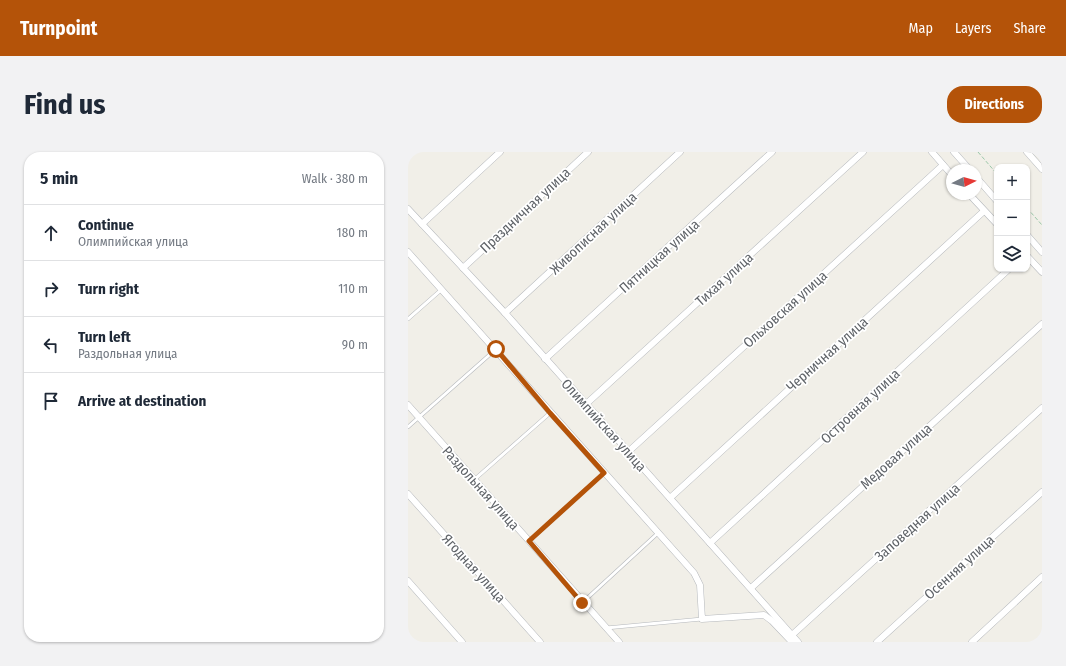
<!DOCTYPE html>
<html lang="en">
<head>
<meta charset="utf-8">
<style>
	body { margin:0; font-family:"Fira Sans Condensed",sans-serif; background:#f2f2f3; color:#1f2937 }
	.controls { position:absolute; right:12px; top:12px; display:grid; overflow:hidden; border-radius:8px; box-shadow:0 1px 3px #0004 }
	.controls button { width:36px; height:36px; display:grid; place-items:center; padding:0; border:0; border-bottom:1px solid #e0e1e3; background:#fff; color:#1f2937; font:20px sans-serif }
	.compass { position:absolute; left:538px; top:12px; width:36px; height:36px; border-radius:50%; background:#fff; box-shadow:0 1px 3px #0004; rotate:85deg }
	.stop { position:absolute; width:12px; height:12px; margin:-9px; border:3px solid #b45309; border-radius:50%; background:#fff }
	.stop.end { background:#b45309; border-color:#fff; box-shadow:0 1px 4px #0008 }
	.list { margin:0; padding:0; list-style:none }
	h2 { display:flex; justify-content:space-between; align-items:center; height:52px; margin:0; padding:0 16px; font-size:17px }
	h2 small { font-size:13px; font-weight:400; color:#747a83 }
	.list li { display:grid; grid-template-columns:26px 1fr auto; gap:12px; align-items:center; box-sizing:border-box; height:56px; padding:0 16px; border-top:1px solid #e0e1e3 }
	.list b { display:block; font-size:15px; white-space:nowrap }
	.list p { margin:0; font-size:13px; white-space:nowrap; color:#747a83 }
	.list em { font-size:13px; font-style:normal; color:#747a83 }
	.icon { flex:none; width:22px; height:22px; fill:none; stroke:currentColor; stroke-width:2; stroke-linecap:round; stroke-linejoin:round }
	.map { position:relative; flex:none; width:634px; height:490px; overflow:hidden; border-radius:16px }
	header { display:flex; align-items:center; gap:24px; box-sizing:border-box; height:56px; padding:0 20px; background:#b45309; color:#fff }
	header strong { font-size:19px }
	nav { display:flex; gap:22px; margin-inline-start:auto; font-size:14px }
	.intro { display:flex; align-items:center; justify-content:space-between; box-sizing:border-box; height:96px; padding:0 24px }
	h1 { margin:0; font-size:28px }
	.button { padding:10px 18px; border-radius:16px; background:#b45309; color:#fff; font-size:14px; font-weight:700 }
	main { display:flex; gap:24px; padding:0 24px }
	aside { flex:1; background:#fff; border-radius:16px; box-shadow:0 1px 3px #0004 }
	.map>svg:first-child { display:block }
	.lines { fill:none; stroke-linecap:round; stroke-linejoin:round }
	.service-casing { stroke:#b5b8bc; stroke-width:4 }
	.minor-casing { stroke:#b5b8bc; stroke-width:7 }
	.path { stroke:#9cc7a9; stroke-width:1; stroke-dasharray:4 2; stroke-linecap:butt }
	.service { stroke:#fff; stroke-width:3 }
	.minor { stroke:#fff; stroke-width:6 }
	.route { stroke:#b45309; stroke-width:5 }
	.labels { text-anchor:middle; stroke-width:3.5; stroke-linejoin:round; paint-order:stroke }
	.street-label { font-size:14px; fill:#5f6368; stroke:#fff }
</style>
</head>
<body>
<header>
<strong>Turnpoint</strong>
<nav><a>Map</a><a>Layers</a><a>Share</a></nav>
</header>
<div class="intro"><h1>Find us</h1><a class="button">Directions</a></div>
<main>
<aside>
<h2>5 min<small>Walk · 380 m</small></h2>
<ul class="list">
<li><svg class="icon" aria-label="ahead" viewBox="0 0 24 24"><path d="M12 20V5M6 11l6-6 6 6"/></svg><div><b>Continue</b><p>Олимпийская улица</p></div><em>180 m</em></li>
<li><svg class="icon" aria-label="right" viewBox="0 0 24 24"><path d="M7 20v-9h11M14 6l5 5-5 5"/></svg><div><b>Turn right</b></div><em>110 m</em></li>
<li><svg class="icon" aria-label="left" viewBox="0 0 24 24"><path d="M17 20v-9H6M10 6l-5 5 5 5"/></svg><div><b>Turn left</b><p>Раздольная улица</p></div><em>90 m</em></li>
<li><svg class="icon" aria-label="arrive" viewBox="0 0 24 24"><path d="M6 21V4h12l-3 4 3 4H6"/></svg><div><b>Arrive at destination</b></div></li>
</ul>
</aside>
<div class="map">
<svg width="634" height="490" viewBox="0 0 634 490">
	<rect width="100%" height="100%" fill="#f1efe8"/>
	<g class="lines">
		<defs>
			<g id="service">
				<polyline points="0,167 33,138"/>
				<polyline points="0,275 87,198"/>
				<polyline points="67,327 142,261"/>
				<polyline points="121,389 196,321"/>
				<polyline points="175,450 250,381"/>
				<polyline points="198,476 294,467"/>
			</g>
			<g id="minor">
				<polyline points="524,0 544,23"/>
				<polyline points="546,0 562,18"/>
				<polyline points="619,0 634,17"/>
				<polyline points="568,25 589,49"/>
				<polyline points="561,42 589,72"/>
				<polyline points="0,57 97,161 390,490"/>
				<polyline points="14,72 92,0"/>
				<polyline points="619,83 634,100"/>
				<polyline points="0,100 286,421 292,433 294,467 356,463 364,469 384,490"/>
				<polyline points="619,104 634,120"/>
				<polyline points="55,116 180,0"/>
				<polyline points="97,161 272,0"/>
				<polyline points="137,207 364,0"/>
				<polyline points="0,253 211,490"/>
				<polyline points="177,253 455,0"/>
				<polyline points="220,300 535,13"/>
				<polyline points="0,342 132,490"/>
				<polyline points="262,346 576,59"/>
				<polyline points="302,391 601,117"/>
				<polyline points="0,429 54,490"/>
				<polyline points="343,436 634,172"/>
				<polyline points="384,483 634,256"/>
				<polyline points="469,490 634,340"/>
				<polyline points="564,490 634,425"/>
			</g>
		</defs>
		<!-- service casing -->
		<use href="#service" class="service-casing"/>
		<!-- minor casing -->
		<use href="#minor" class="minor-casing"/>
		<!-- path -->
		<g class="path">
			<polyline points="570,0 589,22"/>
			<polyline points="619,56 634,73"/>
		</g>
		<!-- service -->
		<use href="#service" class="service"/>
		<!-- minor -->
		<use href="#minor" class="minor"/>
	</g>
	<g class="lines">
		<!-- route -->
		<polyline class="route" points="88,197 142,261 196,321 121,389 174,451"/>
	</g>
	<g class="labels">
		<!-- street labels -->
		<g class="street-label">
			<text transform="translate(117 58) rotate(-43)" y="5">Праздничная улица</text>
			<text transform="translate(185 81) rotate(-43)" y="5">Живописная улица</text>
			<text transform="translate(251 104) rotate(-42)" y="5">Пятницкая улица</text>
			<text transform="translate(316 127) rotate(-42)" y="5">Тихая улица</text>
			<text transform="translate(377 157) rotate(-42)" y="5">Ольховская улица</text>
			<text transform="translate(419 202) rotate(-42)" y="5">Черничная улица</text>
			<text transform="translate(452 254) rotate(-43)" y="5">Островная улица</text>
			<text transform="translate(196 273) rotate(48)" y="5">Олимпийская улица</text>
			<text transform="translate(488 304) rotate(-42)" y="5">Медовая улица</text>
			<text transform="translate(73 336) rotate(48)" y="5">Раздольная улица</text>
			<text transform="translate(509 370) rotate(-42)" y="5">Заповедная улица</text>
			<text transform="translate(551 415) rotate(-42)" y="5">Осенняя улица</text>
			<text transform="translate(66 416) rotate(48)" y="5">Ягодная улица</text>
		</g>
	</g>
</svg>
<div class="controls">
<button>+</button>
<button>−</button>
<button><svg class="icon" aria-label="layers" viewBox="0 0 24 24"><path d="M12 4l9 5-9 5-9-5zM3 14l9 5 9-5"/></svg></button>
</div>
<svg class="compass" viewBox="-18 -18 36 36"><path d="M0-13l5 13h-10z" fill="#e53935"/><path d="M0 13l5-13h-10z" fill="#747a83"/></svg>
<div class="stop" style="left:88px;top:197px"></div>
<div class="stop end" style="left:174px;top:451px"></div>
</div>
</main>
</body>
</html>
